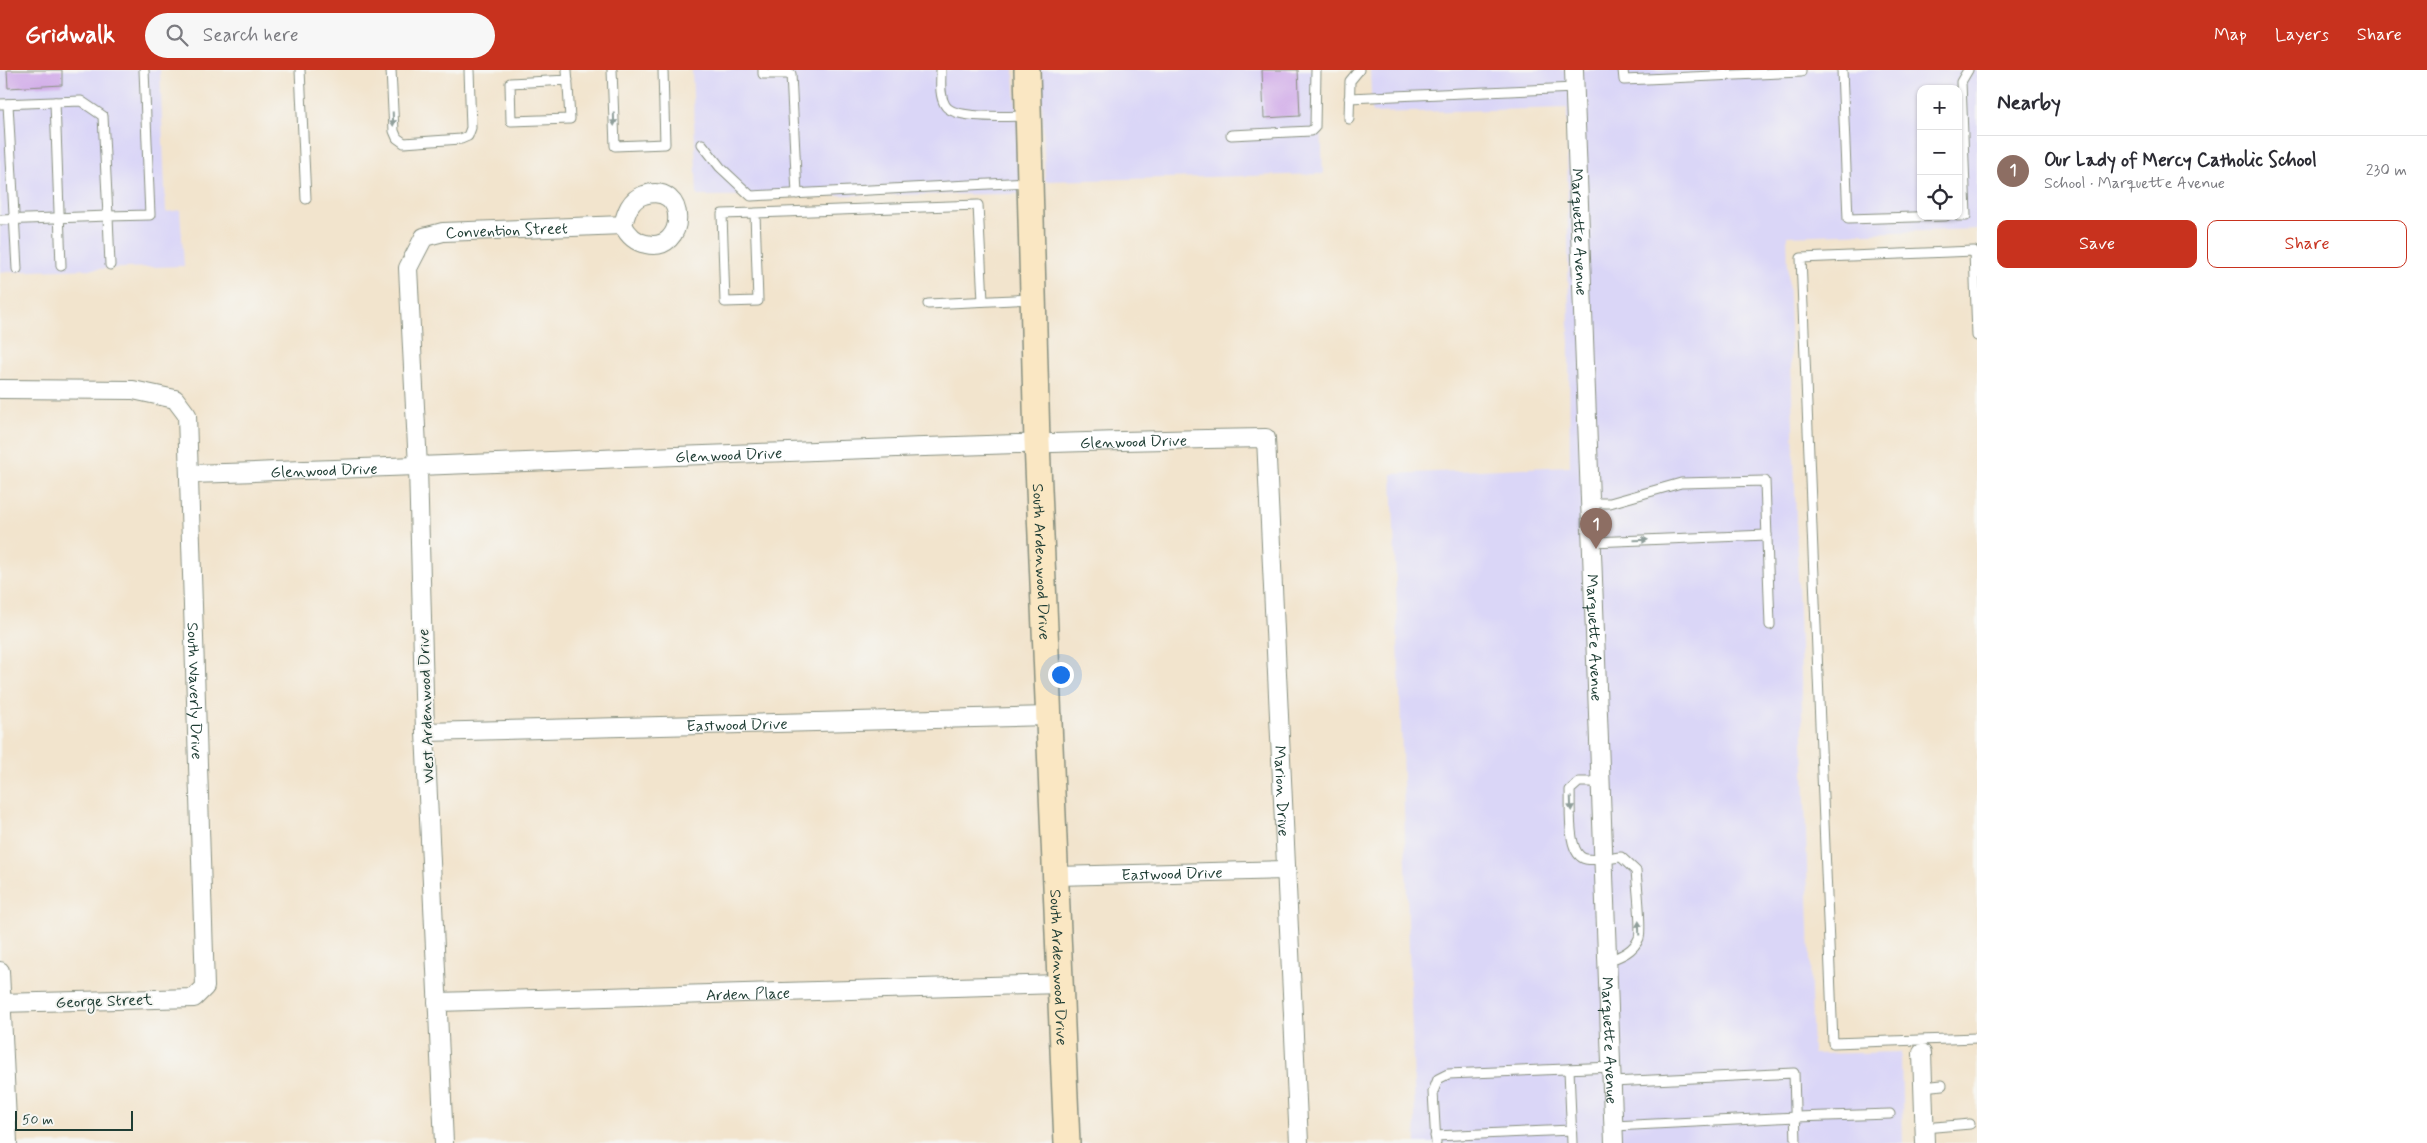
<!DOCTYPE html>
<html lang="en">
<head>
<meta charset="utf-8">
<style>
	body { margin:0; font-family:Mynerve,sans-serif; background:#f7f7f7; color:#2b2b33 }
	.controls { position:absolute; right:15px; top:15px; display:grid; overflow:hidden; border-radius:10px; box-shadow:0 1px 4px #0004 }
	.controls button { width:45px; height:45px; display:grid; place-items:center; padding:0; border:0; border-bottom:1px solid #e1e1e2; background:#fff; color:#2b2b33; font:25px sans-serif }
	.scale { position:absolute; left:15px; bottom:12px; width:118px; box-sizing:border-box; padding-left:5px; border:2px solid #1f3d34; border-top:0; font-size:14px; line-height:18px; white-space:nowrap; color:#1f3d34; -webkit-text-stroke:4px #f6f6f2; paint-order:stroke }
	.you { position:absolute; left:1060px; top:604px; width:18px; height:18px; margin:-12px; border:4px solid #fff; border-radius:50%; background:#1a73e8; box-shadow:0 0 0 8px #1a73e833 }
	.badge { display:grid; place-items:center; width:32px; height:32px; border-radius:50%; background:#c8321e; color:#fff; font-size:16px; font-weight:700 }
	.pin { position:absolute; translate:-50% -41px; filter:drop-shadow(0 1px 2px #0008) }
	.pin::after { content:''; position:absolute; top:26px; width:18px; height:15px; background:inherit; clip-path:polygon(0 0,100% 0,50% 100%) }
	.list { margin:0; padding:0; list-style:none }
	h2 { display:flex; justify-content:space-between; align-items:center; height:65px; margin:0; padding:0 20px; font-size:21px }
	h2 small { font-size:16px; font-weight:400; color:#7c7c81 }
	.list li { display:grid; grid-template-columns:32px 1fr auto; gap:15px; align-items:center; box-sizing:border-box; height:70px; padding:0 20px; border-top:1px solid #e1e1e2 }
	.list b { display:block; font-size:19px; white-space:nowrap }
	.list p { margin:0; font-size:16px; white-space:nowrap; color:#7c7c81 }
	.list em { font-size:16px; font-style:normal; color:#7c7c81 }
	.actions { display:flex; gap:10px; padding:15px 20px }
	.actions a { flex:1; padding:11px 0; border:1px solid #c8321e; border-radius:10px; text-align:center; font-size:18px; color:#c8321e }
	.actions .main { background:#c8321e; color:#fff }
	.icon { flex:none; width:28px; height:28px; fill:none; stroke:currentColor; stroke-width:2; stroke-linecap:round; stroke-linejoin:round }
	.map { position:relative; flex:none; width:1977px; height:1073px; overflow:hidden }
	header { display:flex; align-items:center; gap:30px; box-sizing:border-box; height:70px; padding:0 25px; background:#c8321e; color:#fff }
	header strong { font-size:24px }
	nav { display:flex; gap:28px; margin-inline-start:auto; font-size:18px }
	.search { width:350px; height:45px; background:#f7f7f7; display:flex; align-items:center; gap:12px; box-sizing:border-box; padding:0 18px; border-radius:28px; color:#7c7c81; font-size:19px }
	main { display:flex }
	aside { flex:1; background:#fff }
	.map>svg:first-child { display:block }
	.built { fill:#dad6f7; fill-rule:evenodd }
	.building { fill:#cfa7e8 }
	.lines { fill:none; stroke-linecap:round; stroke-linejoin:round }
	.lane-casing { stroke:#889080; stroke-width:11 }
	.street-casing { stroke:#889080; stroke-width:20 }
	.secondary-casing { stroke:#889080; stroke-width:28 }
	.lane { stroke:#fff; stroke-width:9 }
	.street { stroke:#fff; stroke-width:18 }
	.secondary { stroke:#fae7c3; stroke-width:25 }
	.oneway { fill:#8f9e9a }
	.labels { text-anchor:middle; stroke-width:4; stroke-linejoin:round; paint-order:stroke }
	.street-label { font-size:16px; fill:#1f3d34; stroke:#f6f6f2 }
</style>
</head>
<body>
<header>
<strong>Gridwalk</strong>
<div class="search"><svg class="icon" aria-label="search" viewBox="0 0 24 24"><circle cx="10" cy="10" r="6"/><path d="M15 15l6 6"/></svg>Search here</div>
<nav><a>Map</a><a>Layers</a><a>Share</a></nav>
</header>
<main>
<div class="map">
<svg width="1977" height="1073" viewBox="0 0 1977 1073">
	<rect width="100%" height="100%" fill="#f6f6f2"/>
	<filter id="ink" filterUnits="userSpaceOnUse"><feTurbulence type="fractalNoise" baseFrequency=".02" numOctaves="2"/><feDisplacementMap in="SourceGraphic" scale="10" xChannelSelector="R" yChannelSelector="G"/><feConvolveMatrix kernelMatrix="1 2 1 2 8 2 1 2 1" color-interpolation-filters="sRGB"/></filter>
	<filter id="wash" filterUnits="userSpaceOnUse"><feTurbulence type="fractalNoise" baseFrequency=".0096" numOctaves="4" result="noise"/><feDisplacementMap in="SourceGraphic" scale="20" xChannelSelector="R" yChannelSelector="G"/><feGaussianBlur stdDeviation="1.12" result="paint"/><feColorMatrix in="noise" values="0 0 0 0 0 0 0 0 0 0 0 0 0 0 0 0 0 1.4 0 .05"/><feComposite in="paint" operator="in"/></filter>
	<g filter="url(#wash)">
		<rect width="100%" height="100%" fill="#f2e4cd"/>
		<!-- built -->
		<g class="built">
			<polygon points="0,0 160,0 166,142 180,140 184,196 0,202"/>
			<polygon points="692,0 1014,0 1021,124 697,126"/>
			<polygon points="1041,0 1319,0 1323,104 1045,111"/>
			<path d="M1370,0H1977V159L1787,166L1813,984L1901,982L1903,1073H1416L1392,404L1570,396L1567,38L1372,43ZM1921,19H1958V146H1921Z"/>
		</g>
		<g id="blocks">
			<!-- building -->
			<g class="building">
				<polygon points="7,0 62,0 62,15 8,18"/>
				<polygon points="1262,0 1298,0 1300,46 1264,48"/>
			</g>
		</g>
	</g>
	<g filter="url(#ink)">
		<use href="#blocks" fill-opacity="0" stroke="#889080" stroke-width="1"/>
		<g class="lines">
			<defs>
				<g id="lane">
					<polyline points="300,0 306,129"/>
					<polyline points="391,0 394,61 397,68 404,73 461,69 468,66 471,58 469,0"/>
					<polyline points="567,0 570,49 511,51 510,13 568,10"/>
					<polyline points="612,0 615,76 665,74 663,0"/>
					<polyline points="763,0 763,4 791,4 797,124"/>
					<path d="M941,0C941,11 939,25 945,35C953,50 1009,46 1026,46"/>
					<polyline points="1623,0 1624,10 1801,2 1801,0"/>
					<polyline points="1842,0 1848,149 1946,146"/>
					<polyline points="1349,28 1575,18"/>
					<polyline points="55,32 61,196"/>
					<polyline points="0,34 81,31 103,46 108,146 0,150"/>
					<polyline points="8,34 17,199"/>
					<polyline points="1349,49 1350,11 1359,0"/>
					<polyline points="1231,65 1311,61 1315,57 1316,0"/>
					<polyline points="702,74 720,97 751,126 1030,112"/>
					<polyline points="755,143 758,231 725,232 722,144 755,143 978,135 983,231"/>
					<polyline points="1958,146 1966,146 1961,12 1968,0"/>
					<polyline points="110,195 108,146 150,145 144,0"/>
					<polyline points="928,234 1033,229"/>
					<polyline points="1977,266 1974,181 1801,188 1833,973 1977,968"/>
					<polyline points="1591,433 1610,433 1681,413 1765,411 1770,555"/>
					<polyline points="1592,472 1767,465"/>
					<path d="M1602,712H1579L1570,720C1571,737 1566,785 1586,789C1596,791 1611,788 1621,787L1636,801C1637,815 1642,858 1639,868C1634,881 1621,886 1608,891"/>
					<polyline points="1569,999 1572,1073"/>
					<polyline points="1612,1012 1794,1003 1796,1073"/>
					<polyline points="1923,1017 1942,1015"/>
					<polyline points="1614,1056 1796,1047 1890,1044"/>
					<polyline points="1924,1058 1970,1054"/>
					<polyline points="1435,1066 1572,1060"/>
					<polyline points="1436,1073 1433,1022 1438,1009 1448,1004 1612,997"/>
				</g>
				<g id="street">
					<path id="s1" d="M1574,0L1614,1073"/>
					<path id="s2" d="M0,319L133,320L175,329L187,345L205,917L194,928L0,933"/>
					<path id="s3" d="M190,404C549,393 907,374 1266,368L1299,1073"/>
					<path id="s4" d="M425,662L1049,646"/>
					<path id="s5" d="M1057,806L1287,800"/>
					<polyline points="0,901 8,1073"/>
					<path id="s6" d="M437,932L1059,914"/>
					<polyline points="1922,983 1925,1073"/>
					<path id="s7" d="M444,1073L425,662L418,397L408,198L424,167L443,162L623,155C626,143 630,129 644,125C689,111 687,184 646,174C635,172 628,165 623,155"/>
				</g>
				<g id="secondary">
					<path id="s8" d="M1027,0L1037,372L1067,1073"/>
				</g>
			</defs>
			<!-- lane casing -->
			<use href="#lane" class="lane-casing"/>
			<!-- street casing -->
			<use href="#street" class="street-casing"/>
			<!-- secondary casing -->
			<use href="#secondary" class="secondary-casing"/>
			<!-- lane -->
			<use href="#lane" class="lane"/>
			<!-- street -->
			<use href="#street" class="street"/>
			<!-- secondary -->
			<use href="#secondary" class="secondary"/>
		</g>
		<!-- one-way arrows -->
		<defs><path id="oneway-solid" d="M-6-.8H1V-3.2L6.5 0L1 3.2V.8H-6Z" transform="scale(1.25)"/></defs>
		<g class="oneway">
			<use href="#oneway-solid" transform="translate(393 49) rotate(88)"/>
			<use href="#oneway-solid" transform="translate(614 49) rotate(88)"/>
			<use href="#oneway-solid" transform="translate(1641 470) rotate(-2)"/>
			<use href="#oneway-solid" transform="translate(1571 734) rotate(88)"/>
			<use href="#oneway-solid" transform="translate(1639 858) rotate(-92)"/>
		</g>
	</g>
	<g class="labels">
		<!-- street labels -->
		<g class="street-label">
			<text dy="6" stroke="none"><textPath href="#s7" startOffset="994">Convention Street</textPath></text>
			<text dy="6" stroke="none"><textPath href="#s1" startOffset="162">Marquette Avenue</textPath></text>
			<text dy="6" stroke="none"><textPath href="#s3" startOffset="944">Glenwood Drive</textPath></text>
			<text dy="6" stroke="none"><textPath href="#s3" startOffset="539">Glenwood Drive</textPath></text>
			<text dy="6" stroke="none"><textPath href="#s3" startOffset="134">Glenwood Drive</textPath></text>
			<text dy="6" stroke="none"><textPath href="#s8" startOffset="492">South Ardenwood Drive</textPath></text>
			<text dy="6" stroke="none"><textPath href="#s1" startOffset="568">Marquette Avenue</textPath></text>
			<text dy="6" stroke="none"><textPath href="#s2" startOffset="472">South Waverly Drive</textPath></text>
			<text transform="translate(425 636) rotate(-92)" y="6">West Ardenwood Drive</text>
			<text dy="6" stroke="none"><textPath href="#s4" startOffset="312">Eastwood Drive</textPath></text>
			<text dy="6" stroke="none"><textPath href="#s3" startOffset="1430">Marion Drive</textPath></text>
			<text dy="6" stroke="none"><textPath href="#s5" startOffset="115">Eastwood Drive</textPath></text>
			<text dy="6" stroke="none"><textPath href="#s8" startOffset="898">South Ardenwood Drive</textPath></text>
			<text dy="6" stroke="none"><textPath href="#s6" startOffset="311">Arden Place</textPath></text>
			<text transform="translate(104 930) rotate(-2)" y="6">George Street</text>
			<text dy="6" stroke="none"><textPath href="#s1" startOffset="971">Marquette Avenue</textPath></text>
		</g>
	</g>
</svg>
<div class="controls">
<button>+</button>
<button>−</button>
<button><svg class="icon" aria-label="locate" viewBox="0 0 24 24"><circle cx="12" cy="12" r="6"/><path d="M12 2v4M12 18v4M2 12h4M18 12h4"/></svg></button>
</div>
<div class="scale">50 m</div>
<div class="you"></div>
<div class="pin badge" style="left:1596px;top:479px;background:#8d6e63">1</div>
</div>
<aside>
<h2>Nearby<small></small></h2>
<ul class="list">
<li><span class="badge" style="background:#8d6e63">1</span><div><b>Our Lady of Mercy Catholic School</b><p>School · Marquette Avenue</p></div><em>230 m</em></li>
</ul>
<div class="actions"><a class="main">Save</a><a>Share</a></div>
</aside>
</main>
</body>
</html>
